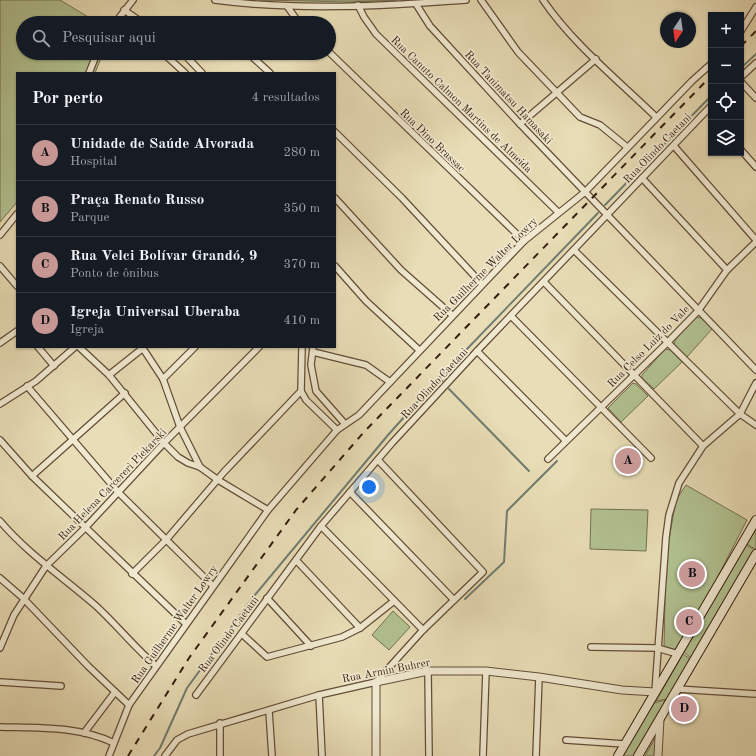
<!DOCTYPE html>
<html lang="pt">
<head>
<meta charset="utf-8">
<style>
	body { margin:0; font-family:"Old Standard TT",serif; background:#242831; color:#f1f3f6 }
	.controls { position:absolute; right:12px; top:12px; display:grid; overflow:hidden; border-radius:0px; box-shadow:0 1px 3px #0004 }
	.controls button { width:36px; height:36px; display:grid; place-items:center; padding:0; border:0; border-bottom:1px solid #363941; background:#171b24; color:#f1f3f6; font:20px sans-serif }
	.compass { position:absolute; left:660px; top:12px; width:36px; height:36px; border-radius:50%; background:#171b24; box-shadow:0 1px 3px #0004; rotate:193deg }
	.you { position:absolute; left:369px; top:487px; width:14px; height:14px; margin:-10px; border:3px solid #fff; border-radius:50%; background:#1a73e8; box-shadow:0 0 0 6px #1a73e833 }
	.badge { display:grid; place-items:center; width:26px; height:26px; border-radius:50%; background:#c59692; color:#111; font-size:13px; font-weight:700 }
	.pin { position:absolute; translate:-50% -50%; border:2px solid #fff; box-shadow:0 1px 4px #0006 }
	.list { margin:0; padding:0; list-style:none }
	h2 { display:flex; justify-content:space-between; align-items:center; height:52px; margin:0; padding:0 16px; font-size:17px }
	h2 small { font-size:13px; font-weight:400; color:#9ea1a6 }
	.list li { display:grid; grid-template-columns:26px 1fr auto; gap:12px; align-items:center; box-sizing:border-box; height:56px; padding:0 16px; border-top:1px solid #363941 }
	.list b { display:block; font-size:15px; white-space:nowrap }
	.list p { margin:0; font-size:13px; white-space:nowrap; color:#9ea1a6 }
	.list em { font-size:13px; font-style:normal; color:#9ea1a6 }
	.icon { flex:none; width:22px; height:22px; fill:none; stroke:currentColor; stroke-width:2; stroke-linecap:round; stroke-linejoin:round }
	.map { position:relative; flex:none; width:756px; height:756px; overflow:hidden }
	.search { position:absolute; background:#171b24; box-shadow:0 1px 3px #0004; left:16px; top:16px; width:320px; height:44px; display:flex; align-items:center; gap:10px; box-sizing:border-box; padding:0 14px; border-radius:22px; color:#9ea1a6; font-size:15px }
	.panel { position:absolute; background:#171b24; box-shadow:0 1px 3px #0004; left:16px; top:72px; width:320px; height:276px; border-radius:0px }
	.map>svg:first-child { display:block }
	.green { fill:#b2c291; stroke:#747050 }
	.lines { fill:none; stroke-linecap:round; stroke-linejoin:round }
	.stream { stroke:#717c70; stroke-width:2 }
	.minor-casing { stroke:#634d38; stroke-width:8 }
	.tertiary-casing { stroke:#634d38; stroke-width:9 }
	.secondary-casing { stroke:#371d0e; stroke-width:10 }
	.minor { stroke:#f0e9d0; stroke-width:5.5 }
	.tertiary { stroke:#f0e9d0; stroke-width:7 }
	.secondary { stroke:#f0e9d0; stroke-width:8 }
	.rail { stroke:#371d0e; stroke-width:2; stroke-dasharray:7 7; stroke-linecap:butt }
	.labels { text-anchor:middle; stroke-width:3.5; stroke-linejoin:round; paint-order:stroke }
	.street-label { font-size:11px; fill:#371d0e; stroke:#f0e9d0 }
</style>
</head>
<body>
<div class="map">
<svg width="756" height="756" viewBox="0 0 756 756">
	<rect width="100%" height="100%" fill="#e8ddb6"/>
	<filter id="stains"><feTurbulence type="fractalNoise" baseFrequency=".005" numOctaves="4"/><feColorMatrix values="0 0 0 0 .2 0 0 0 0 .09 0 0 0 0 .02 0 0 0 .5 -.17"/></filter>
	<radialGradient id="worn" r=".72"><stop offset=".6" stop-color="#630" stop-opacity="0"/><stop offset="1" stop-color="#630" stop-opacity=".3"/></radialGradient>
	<!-- green -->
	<g class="green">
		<polygon points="0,0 60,0 98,23 23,23 23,53 103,53 95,73 17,73 17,202 0,222"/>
		<polygon points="260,0 397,0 349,2"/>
		<path d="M697,317L701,318L712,329L686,358C683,354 677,350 675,346C671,339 691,322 697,317Z"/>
		<polygon points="665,349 670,350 682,362 654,389 642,378 642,375"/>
		<polygon points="633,383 636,384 648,396 621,422 608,408"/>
		<polygon points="686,485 747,520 699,613 677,650 664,646 666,556 676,500"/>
		<polygon points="591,509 648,510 646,551 590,549"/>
		<polygon points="756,529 756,548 755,549 747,544"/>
		<polygon points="746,545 755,550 691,658 684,652"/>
		<polygon points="393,611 410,627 389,650 372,635"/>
		<polygon points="683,654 690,659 667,699 656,701"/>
		<polygon points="666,700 634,756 622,756 654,703"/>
		<polygon points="657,735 656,756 645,756"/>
	</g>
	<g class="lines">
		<!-- stream -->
		<g class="stream">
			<polyline points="741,68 756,54"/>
			<polyline points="605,205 711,96"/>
			<polyline points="439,378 598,213"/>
			<polyline points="449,389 529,471"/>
			<polyline points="465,599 504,562 507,511 557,461"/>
			<polyline points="154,756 160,748 187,688 254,596 388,435 439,378 442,381"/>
		</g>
		<defs>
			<g id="minor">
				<path d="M215,0C298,11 383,6 466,0"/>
				<polyline points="481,0 518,52 580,117 600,125 627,147"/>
				<path d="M543,0C572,43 619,81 656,117"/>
				<polyline points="416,4 430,26 520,124 756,370"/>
				<polyline points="358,5 364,17 376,34 558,212"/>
				<polyline points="287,6 299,23"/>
				<polyline points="124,10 143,23"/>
				<polyline points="115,23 133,0"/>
				<polyline points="741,31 756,7"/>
				<polyline points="329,52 524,241"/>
				<polyline points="163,53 185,73"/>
				<polyline points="183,53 202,73"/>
				<polyline points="248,53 270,73"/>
				<polyline points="89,73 97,53"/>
				<polyline points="741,77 756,63"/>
				<polyline points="741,82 756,98"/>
				<polyline points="520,124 596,59"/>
				<polyline points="335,132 402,198 482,284"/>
				<polyline points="674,146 756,240"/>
				<polyline points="741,150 756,167"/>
				<polyline points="642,178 727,270"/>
				<polyline points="335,198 401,270 452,315"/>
				<polyline points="0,235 17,214"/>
				<polyline points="574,250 740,414 756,425"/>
				<polyline points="0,266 17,286"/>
				<polyline points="335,266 366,301 419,350"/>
				<polyline points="544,282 703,446"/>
				<polyline points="511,316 651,458"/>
				<polyline points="0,343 17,331"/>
				<polyline points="38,347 54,366"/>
				<polyline points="79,347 109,375 164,443 178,457 188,463 200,467 218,480 268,510"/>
				<polyline points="142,347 163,379 180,427 200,467"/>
				<polyline points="302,347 301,391 306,400 337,430"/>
				<polyline points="313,347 311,365 316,391 345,424"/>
				<polyline points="477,351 566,441"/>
				<polyline points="313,352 366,365 390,382"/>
				<polyline points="109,375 143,348"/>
				<polyline points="163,379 195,347"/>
				<polyline points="27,386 118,492 213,586"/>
				<polyline points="0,404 36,381 75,347"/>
				<polyline points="0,440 32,476 186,624"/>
				<polyline points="548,459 667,343 698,311 727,270 756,242"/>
				<polyline points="32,476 125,393"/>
				<polyline points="350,492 454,600"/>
				<path d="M0,521C28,554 63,577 95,605C116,624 134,647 156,666"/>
				<polyline points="321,526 423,630"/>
				<polyline points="296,560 360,628"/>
				<polyline points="132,574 166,540 224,472 301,391"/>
				<polyline points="0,578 23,598 88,666 129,705"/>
				<polyline points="267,598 311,646"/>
				<polyline points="242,634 267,657 342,637 360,628 394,601"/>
				<polyline points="591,647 657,648 678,654"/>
				<polyline points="0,648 14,615 46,566 85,528 164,443 259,347"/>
				<polyline points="428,671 429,756"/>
				<polyline points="0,682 61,686"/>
				<polyline points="677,689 756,694"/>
				<polyline points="655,692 666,537 669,515 679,483 703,446 740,414 756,383"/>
				<polyline points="196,695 321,526 392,443 477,351 711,106"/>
				<polyline points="319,695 322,756"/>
				<polyline points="269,711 272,756"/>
				<polyline points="220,723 220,756"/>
				<path d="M0,727C39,728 78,726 114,743"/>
				<polyline points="84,733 115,692"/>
				<polyline points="566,740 625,744"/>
				<polyline points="109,756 129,705 268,510 337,430 359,415 524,241 585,192 692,81 711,64"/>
				<polyline points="165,756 177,740 188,734 319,695 376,682 423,630 483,572 378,460"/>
				<polyline points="483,756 486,671"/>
				<polyline points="536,756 539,677"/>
			</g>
			<g id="tertiary">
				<polyline points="376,756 376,682 428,671 486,671 539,677 622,690 655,692"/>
				<polyline points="658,756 660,719"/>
			</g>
			<g id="secondary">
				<polyline points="618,756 756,520"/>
				<polyline points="638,756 756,554"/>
			</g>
		</defs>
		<!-- minor casing -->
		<use href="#minor" class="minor-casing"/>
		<!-- tertiary casing -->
		<use href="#tertiary" class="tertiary-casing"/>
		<!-- secondary casing -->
		<use href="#secondary" class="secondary-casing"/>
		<!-- minor -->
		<use href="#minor" class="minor"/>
		<!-- tertiary -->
		<use href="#tertiary" class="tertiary"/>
		<!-- secondary -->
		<use href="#secondary" class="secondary"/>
		<!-- rail -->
		<g class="rail">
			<polyline points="741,46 756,31"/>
			<polyline points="128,756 189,658 296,510 364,432 711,76"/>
		</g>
	</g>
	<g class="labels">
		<!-- street labels -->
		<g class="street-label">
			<text transform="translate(509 97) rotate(47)" y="4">Rua Tanimatsu Hamasaki</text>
			<text transform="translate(462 104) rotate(44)" y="4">Rua Canuto Calmon Martins de Almeida</text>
			<text transform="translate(433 140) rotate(44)" y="4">Rua Dino Brassac</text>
			<text transform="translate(657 148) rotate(-46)" y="4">Rua Olindo Caetani</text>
			<text transform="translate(485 269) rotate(-45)" y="4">Rua Guilherme Walter Lowry</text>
			<text transform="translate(648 346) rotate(-45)" y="4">Rua Celso Luiz do Vale</text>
			<text transform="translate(434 383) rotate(-47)" y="4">Rua Olindo Caetani</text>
			<text transform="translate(112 484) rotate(-46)" y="4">Rua Helena Carcereri Piekarski</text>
			<text transform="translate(174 624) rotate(-55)" y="4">Rua Guilherme Walter Lowry</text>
			<text transform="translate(228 634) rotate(-53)" y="4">Rua Olindo Caetani</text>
			<text transform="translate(386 670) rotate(-11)" y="4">Rua Armin Buhrer</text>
		</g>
	</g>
	<rect width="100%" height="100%" filter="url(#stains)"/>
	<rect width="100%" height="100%" fill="url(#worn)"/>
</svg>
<div class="controls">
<button>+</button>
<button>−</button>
<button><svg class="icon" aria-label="locate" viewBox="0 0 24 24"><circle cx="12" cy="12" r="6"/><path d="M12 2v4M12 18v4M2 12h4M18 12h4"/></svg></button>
<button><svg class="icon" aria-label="layers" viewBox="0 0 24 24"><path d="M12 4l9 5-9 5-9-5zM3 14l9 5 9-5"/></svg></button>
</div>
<svg class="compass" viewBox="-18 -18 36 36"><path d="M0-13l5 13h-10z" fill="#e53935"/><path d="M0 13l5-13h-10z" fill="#9ea1a6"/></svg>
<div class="you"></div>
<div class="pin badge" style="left:628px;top:461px">A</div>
<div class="pin badge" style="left:692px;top:574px">B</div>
<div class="pin badge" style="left:689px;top:622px">C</div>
<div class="pin badge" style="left:684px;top:709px">D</div>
<div class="search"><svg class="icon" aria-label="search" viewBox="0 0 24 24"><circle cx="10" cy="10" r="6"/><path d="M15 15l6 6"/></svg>Pesquisar aqui</div>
<section class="panel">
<h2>Por perto<small>4 resultados</small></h2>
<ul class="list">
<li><span class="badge">A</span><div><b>Unidade de Saúde Alvorada</b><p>Hospital</p></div><em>280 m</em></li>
<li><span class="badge">B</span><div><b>Praça Renato Russo</b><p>Parque</p></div><em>350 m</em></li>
<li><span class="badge">C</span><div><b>Rua Velci Bolívar Grandó, 9</b><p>Ponto de ônibus</p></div><em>370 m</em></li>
<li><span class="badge">D</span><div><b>Igreja Universal Uberaba</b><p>Igreja</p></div><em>410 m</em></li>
</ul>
</section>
</div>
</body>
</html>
